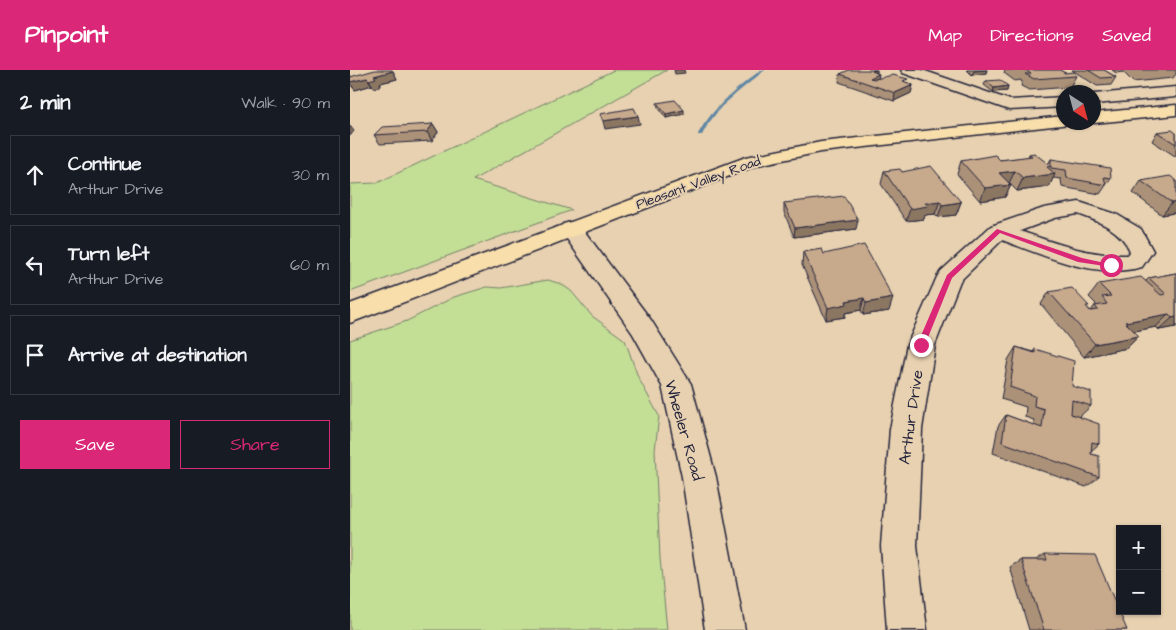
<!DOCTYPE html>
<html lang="en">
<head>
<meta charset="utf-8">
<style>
	body { margin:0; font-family:"Architects Daughter",sans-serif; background:#20242c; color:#f1f3f6 }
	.controls { position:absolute; right:15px; bottom:15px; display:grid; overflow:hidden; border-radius:0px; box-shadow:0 1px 4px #0004 }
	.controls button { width:45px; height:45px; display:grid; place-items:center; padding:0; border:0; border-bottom:1px solid #363941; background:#171b24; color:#f1f3f6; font:25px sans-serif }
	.compass { position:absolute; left:706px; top:15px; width:45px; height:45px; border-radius:50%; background:#171b24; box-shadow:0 1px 4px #0004; rotate:144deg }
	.stop { position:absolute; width:15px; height:15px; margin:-11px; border:4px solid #db2777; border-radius:50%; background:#fff }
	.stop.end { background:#db2777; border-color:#fff; box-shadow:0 1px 5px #0008 }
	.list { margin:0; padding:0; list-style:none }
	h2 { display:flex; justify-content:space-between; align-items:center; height:65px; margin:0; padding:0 20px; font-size:21px }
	h2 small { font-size:16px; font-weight:400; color:#9ea1a6 }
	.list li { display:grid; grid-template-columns:32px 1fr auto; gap:15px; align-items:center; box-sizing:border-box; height:80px; margin:0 10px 10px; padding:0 10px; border:1px solid #363941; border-radius:0px }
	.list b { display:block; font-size:19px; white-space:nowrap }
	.list p { margin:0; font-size:16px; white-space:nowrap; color:#9ea1a6 }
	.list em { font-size:16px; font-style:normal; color:#9ea1a6 }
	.actions { display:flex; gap:10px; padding:15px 20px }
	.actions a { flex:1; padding:11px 0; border:1px solid #db2777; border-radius:0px; text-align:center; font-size:18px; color:#db2777 }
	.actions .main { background:#db2777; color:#fff }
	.icon { flex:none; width:28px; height:28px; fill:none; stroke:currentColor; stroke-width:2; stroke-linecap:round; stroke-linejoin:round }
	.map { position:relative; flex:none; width:826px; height:560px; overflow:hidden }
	header { display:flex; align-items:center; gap:30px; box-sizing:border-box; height:70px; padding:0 25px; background:#db2777; color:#fff }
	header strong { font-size:24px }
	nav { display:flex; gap:28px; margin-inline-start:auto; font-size:18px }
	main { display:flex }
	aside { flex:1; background:#171b24 }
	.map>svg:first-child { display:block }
	.green { fill:#c3de95; stroke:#728068 }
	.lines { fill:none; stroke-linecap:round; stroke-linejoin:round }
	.stream { fill:#6087a4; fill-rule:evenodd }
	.minor-casing { stroke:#22223b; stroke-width:3 }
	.major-casing { stroke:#22223b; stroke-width:3 }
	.minor { fill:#e7d1b0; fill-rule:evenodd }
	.major { fill:#f8deab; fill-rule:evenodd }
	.wall { fill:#ab9178; stroke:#22223b }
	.shaded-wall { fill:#8b7662; stroke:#22223b }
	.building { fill:#c7a98c; stroke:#22223b }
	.route { fill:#db2777 }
	.labels { text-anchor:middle; stroke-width:4; stroke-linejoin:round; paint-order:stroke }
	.far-street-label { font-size:14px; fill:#22223b; stroke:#e7d1b0 }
	.street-label { font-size:16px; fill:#22223b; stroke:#e7d1b0 }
</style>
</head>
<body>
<header>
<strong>Pinpoint</strong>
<nav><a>Map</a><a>Directions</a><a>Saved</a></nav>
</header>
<main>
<aside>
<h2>2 min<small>Walk · 90 m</small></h2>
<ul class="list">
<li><svg class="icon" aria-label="ahead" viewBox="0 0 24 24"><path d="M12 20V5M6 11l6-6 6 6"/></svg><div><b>Continue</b><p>Arthur Drive</p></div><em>30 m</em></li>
<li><svg class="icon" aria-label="left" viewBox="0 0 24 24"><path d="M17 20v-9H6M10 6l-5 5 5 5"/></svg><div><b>Turn left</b><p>Arthur Drive</p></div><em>60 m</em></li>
<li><svg class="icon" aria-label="arrive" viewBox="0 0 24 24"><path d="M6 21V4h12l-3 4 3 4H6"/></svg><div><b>Arrive at destination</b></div></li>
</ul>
<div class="actions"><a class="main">Save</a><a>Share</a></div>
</aside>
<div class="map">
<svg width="826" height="560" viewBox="0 0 826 560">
	<rect width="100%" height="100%" fill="#e7d1b0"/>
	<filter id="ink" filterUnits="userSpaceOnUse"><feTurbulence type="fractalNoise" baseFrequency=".02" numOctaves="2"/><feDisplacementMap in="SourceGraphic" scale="10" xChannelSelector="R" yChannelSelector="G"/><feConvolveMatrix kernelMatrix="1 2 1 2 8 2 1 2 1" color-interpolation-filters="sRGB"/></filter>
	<g filter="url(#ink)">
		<!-- green -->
		<g class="green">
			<polygon points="264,0 317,0 123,110 222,140 0,222 0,114 27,113"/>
			<polygon points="198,210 211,214 221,221 242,246 275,270 288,307 309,346 305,380 310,488 317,560 0,560 0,270 57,251 104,227 137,217 151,218"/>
		</g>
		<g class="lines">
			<!-- stream -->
			<path class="stream" d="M411,0H415L388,22L371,37L358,54L352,65H348V64C363,37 386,19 411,0Z"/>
			<defs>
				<g id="minor">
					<polygon points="551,0 572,0 660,30 714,27 714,37 659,40 553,3"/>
					<polygon points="826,17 826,27 744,34 744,24"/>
					<path d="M729,132L766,144L791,159L803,181L792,197C746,210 695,186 652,170L610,211L585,275L572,359L567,476L577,560H537L531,476L540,359L557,275L587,207L591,201L641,156L694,138ZM728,144C750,152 770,159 780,181L777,185C739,186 705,173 670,161L705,148Z"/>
					<polygon points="221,152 229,154 301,250 341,314 366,407 395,560 355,560 332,407 312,316 283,264 210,159 213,154"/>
				</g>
				<g id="major">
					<polygon points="826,35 826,45 744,53 742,52 744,43"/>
					<polygon points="714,46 714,52 721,52 720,54 471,82 408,95 0,253 0,234 396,87 471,72"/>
				</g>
			</defs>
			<!-- minor casing -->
			<use href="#minor" class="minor-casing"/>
			<!-- major casing -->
			<use href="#major" class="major-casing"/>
			<!-- minor -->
			<use href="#minor" class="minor"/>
			<!-- major -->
			<use href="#major" class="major"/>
		</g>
		<!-- wall -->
		<g class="wall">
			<polygon points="527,0 527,3 528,9 558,13 563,15 561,23 544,31 489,12 490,4"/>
			<polygon points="617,0 637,0 636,3 622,5"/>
			<polygon points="655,0 710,0 715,3 726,6 720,17 679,20 671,16 672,12 671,10 665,11 654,3"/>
			<polygon points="722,0 754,0 766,7 761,15 747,16"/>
			<polygon points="762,0 826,0 826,4 823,8 783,12 773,2 766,3"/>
			<polygon points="43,1 47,9 30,13 31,16 24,18 22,15 5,20 0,14 0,7"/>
			<polygon points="636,11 658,16 657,21 643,22 634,15"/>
			<polygon points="307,33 334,44 316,48 308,37"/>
			<polygon points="83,54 88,62 82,71 30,74 24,65"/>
			<polygon points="807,62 826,63 826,86 825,86 802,71"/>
			<polygon points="679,84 698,94 701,89 761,108 750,124 712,117 711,109 703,108 699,117 667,121 661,115 655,127 630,131 607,104 611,91 650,90 678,87"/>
			<polygon points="534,101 552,102 611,132 606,145 588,147 585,144 575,145 574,149 556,151 531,114"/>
			<polygon points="826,110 826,145 824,143 812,145 783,123 791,111"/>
			<polygon points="434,133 506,159 444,167 434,142"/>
			<polygon points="453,182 474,184 539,241 513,245 511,240 495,243 495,247 476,250 452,195"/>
			<polygon points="826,203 826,257 809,260 806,257 784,261 777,278 734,287 691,234 699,222 737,238 741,241 746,234 739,227 749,214 796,211 799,208"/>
			<polygon points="666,277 683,282 685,279 722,316 741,336 729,347 749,374 741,381 741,384 749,407 736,417 643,383 648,356 656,345 683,355 684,350 675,347 676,337 651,329 658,290"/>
			<polygon points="695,484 777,560 679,560 660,497 671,490 686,490"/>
		</g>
		<!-- shaded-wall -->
		<g class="shaded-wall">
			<polygon points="324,0 334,0 335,3 325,4"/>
			<polygon points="525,0 527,0 526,5 529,4 528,12 519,14 522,1"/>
			<polygon points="637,0 636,3 622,5 624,1"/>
			<polygon points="43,1 47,9 30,13 31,16 24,18 19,10 24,6"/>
			<polygon points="17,8 22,15 5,20 0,13 0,12"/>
			<polygon points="563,15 561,23 544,31 545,23"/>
			<polygon points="658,16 657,21 643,22 644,18"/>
			<polygon points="334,40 334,44 316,48 316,44"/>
			<polygon points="288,46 290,54 255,59 253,51"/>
			<polygon points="83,54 88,62 82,71 77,62"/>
			<polygon points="0,56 4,61 0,66"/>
			<polygon points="665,101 659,113 649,103"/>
			<polygon points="705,104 699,117 667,121 673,108"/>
			<polygon points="661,115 655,127 630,131 635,118"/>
			<polygon points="590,131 585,144 575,145 574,149 556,151 560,139 575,133"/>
			<polygon points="611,132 606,145 588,147 592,135"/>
			<polygon points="826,132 826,141 824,143 812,145 822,133"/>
			<polygon points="508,150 506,159 444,167 445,158"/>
			<polygon points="514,228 511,240 495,243 495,247 476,250 478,238 496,231"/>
			<polygon points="543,228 539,241 513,245 516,233"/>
			<polygon points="819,244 806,257 764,265 775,252"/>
			<polygon points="826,247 826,257 809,260 822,248"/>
			<polygon points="789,266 777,278 734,287 745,274"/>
		</g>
		<!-- building -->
		<g class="building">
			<polygon points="25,0 42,0 43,1 24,6 26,8 19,10 17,8 0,12 0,7"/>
			<polygon points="499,0 525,0 522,1 529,4 520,8 525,9 543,5 558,9 553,11 563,15 545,23 490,4"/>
			<polygon points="676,0 710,0 715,3 724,2 726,6 684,9 675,4 681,4"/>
			<polygon points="738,0 754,0 766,7 751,8"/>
			<polygon points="650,10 658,16 644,18 636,11"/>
			<polygon points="325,30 334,40 316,44 307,33"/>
			<polygon points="284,38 288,46 253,51 250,44"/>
			<polygon points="83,54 77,62 24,65 32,57"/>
			<polygon points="822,60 826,63 826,74 807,62"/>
			<polygon points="684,83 701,96 697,97 705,104 673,108 665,101 649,103 661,115 635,118 611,91 645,85 650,90 682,86 679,84"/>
			<polygon points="701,89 760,98 761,108 754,107 756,115 717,108 716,100 701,98"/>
			<polygon points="581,96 611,132 592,135 590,131 575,133 578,136 560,139 534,101 550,99 552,102"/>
			<polygon points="820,106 826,110 826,132 822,133 791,111"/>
			<polygon points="494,126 508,150 445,158 434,133"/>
			<polygon points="514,175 543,228 516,233 514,228 496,231 497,234 478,238 453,182 472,179 474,184"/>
			<polygon points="826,203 826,247 822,248 819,244 775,252 789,266 745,274 699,222 722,218 739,236 736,236 740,241 748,240 745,236 757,234 752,227 761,226 749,214 791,207 811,225 816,224 799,208"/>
			<polygon points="666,277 685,283 685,279 724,291 722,316 741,322 741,336 722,330 721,344 749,354 749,374 742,372 741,384 749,386 749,407 652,372 656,345 692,358 694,339 684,336 685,326 660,317"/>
			<polygon points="695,484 745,485 777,560 694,560 671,490 697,490"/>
		</g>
	</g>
	<!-- route -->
	<polygon class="route" points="647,159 732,188 764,195 761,197 728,192 650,163 602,208 575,275 568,277 567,275 597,205"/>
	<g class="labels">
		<!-- far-street labels -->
		<g class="far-street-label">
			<text transform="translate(348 112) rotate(-20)" y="5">Pleasant Valley Road</text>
		</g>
		<!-- street labels -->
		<g class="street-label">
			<text transform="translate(560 347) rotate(-82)" y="6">Arthur Drive</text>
			<text transform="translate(335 360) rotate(74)" y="6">Wheeler Road</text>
		</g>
	</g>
</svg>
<div class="controls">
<button>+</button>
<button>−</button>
</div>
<svg class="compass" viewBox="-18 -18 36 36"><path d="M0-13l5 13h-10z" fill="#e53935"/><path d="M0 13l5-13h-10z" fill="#9ea1a6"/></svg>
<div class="stop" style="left:761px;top:195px"></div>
<div class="stop end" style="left:571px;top:275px"></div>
</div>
</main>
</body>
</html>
